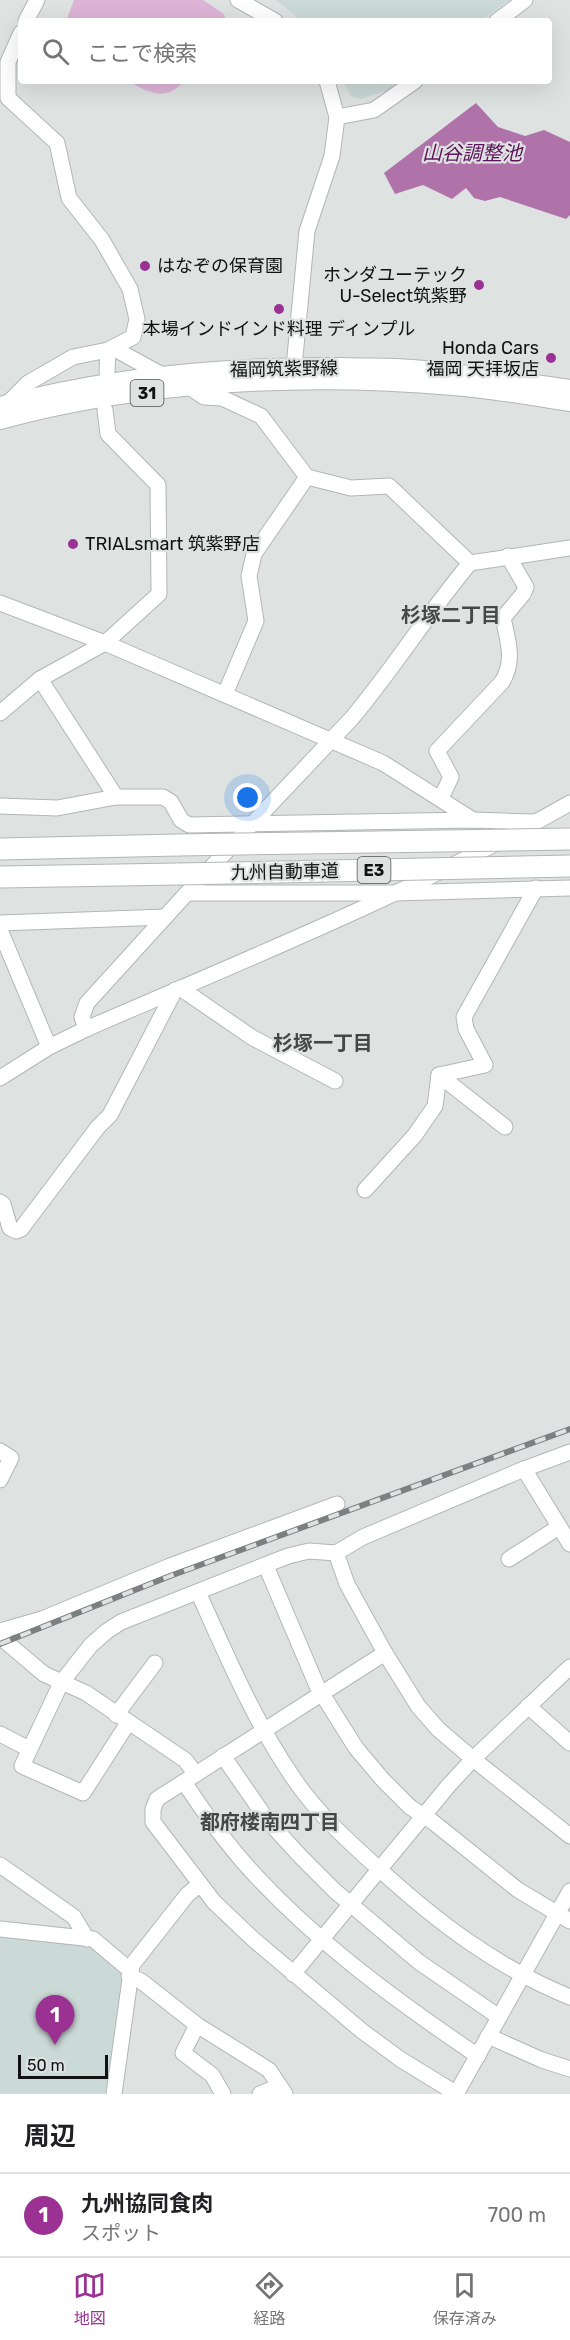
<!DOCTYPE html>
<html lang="ja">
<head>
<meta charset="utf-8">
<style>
	body { margin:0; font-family:Rubik,"Noto Sans JP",sans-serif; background:#f6f6f6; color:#202124 }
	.scale { position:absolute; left:18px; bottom:15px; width:90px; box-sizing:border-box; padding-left:6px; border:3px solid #111212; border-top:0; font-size:16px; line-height:21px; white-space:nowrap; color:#111212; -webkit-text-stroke:4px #dee3e2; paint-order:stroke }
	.you { position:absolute; left:248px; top:798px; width:21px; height:21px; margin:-15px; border:4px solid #fff; border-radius:50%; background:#1a73e8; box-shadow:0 0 0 9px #1a73e833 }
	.badge { display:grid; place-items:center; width:39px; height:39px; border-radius:50%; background:#9a3193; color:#fff; font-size:20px; font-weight:700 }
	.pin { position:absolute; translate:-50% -50px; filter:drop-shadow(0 2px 3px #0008) }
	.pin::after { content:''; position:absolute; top:32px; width:21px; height:18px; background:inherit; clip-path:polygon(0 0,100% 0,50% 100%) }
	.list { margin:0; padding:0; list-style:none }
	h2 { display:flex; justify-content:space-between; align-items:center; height:78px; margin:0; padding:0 24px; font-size:26px }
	h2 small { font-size:20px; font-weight:400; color:#757577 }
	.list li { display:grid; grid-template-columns:39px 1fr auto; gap:18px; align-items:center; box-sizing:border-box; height:84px; padding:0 24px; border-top:2px solid #e0e0e0 }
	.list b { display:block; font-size:22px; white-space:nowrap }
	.list p { margin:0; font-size:20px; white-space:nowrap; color:#757577 }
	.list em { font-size:20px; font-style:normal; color:#757577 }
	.icon { flex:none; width:33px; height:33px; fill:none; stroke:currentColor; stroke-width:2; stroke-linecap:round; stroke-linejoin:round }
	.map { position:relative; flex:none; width:570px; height:2094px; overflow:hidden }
	.search { position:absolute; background:#fff; box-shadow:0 6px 24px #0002; left:18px; right:18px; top:18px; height:66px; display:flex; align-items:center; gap:15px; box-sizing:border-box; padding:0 21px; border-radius:6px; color:#757577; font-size:22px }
	.sheet { height:162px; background:#fff }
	nav { display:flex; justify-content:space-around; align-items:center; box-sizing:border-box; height:84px; border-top:2px solid #e0e0e0; background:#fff; font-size:16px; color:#757577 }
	nav a { display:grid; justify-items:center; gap:3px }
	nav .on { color:#9a3193 }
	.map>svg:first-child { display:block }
	.built { fill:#cbd9d7 }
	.green { fill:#ddb4d8 }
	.water { fill:#b073a9 }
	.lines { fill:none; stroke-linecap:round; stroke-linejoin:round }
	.minor-casing { stroke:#b2b6b5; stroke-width:17 }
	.major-casing { stroke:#b2b6b5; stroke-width:20 }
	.highway-casing { stroke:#b2b6b5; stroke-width:23 }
	.minor { stroke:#fff; stroke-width:15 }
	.major { stroke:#fff; stroke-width:18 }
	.highway { stroke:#fff; stroke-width:21 }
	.rail-casing { stroke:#7d8080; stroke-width:6 }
	.rail { stroke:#dee3e2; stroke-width:4; stroke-dasharray:11; stroke-linecap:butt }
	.highway-bridge-casing { stroke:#b2b6b5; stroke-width:23; stroke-linecap:butt }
	.highway-bridge { stroke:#fff; stroke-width:21 }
	.poi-dot { fill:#9a3193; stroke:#dee3e2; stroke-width:2 }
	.labels { text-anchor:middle; stroke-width:4.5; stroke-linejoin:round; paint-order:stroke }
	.shield { fill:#dee3e2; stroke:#4e5150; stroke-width:1.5 }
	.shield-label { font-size:16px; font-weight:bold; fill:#111212 }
	.poi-label { font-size:18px; fill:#111212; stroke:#dee3e2; text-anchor:start }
	.street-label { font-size:18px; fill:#111212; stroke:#dee3e2 }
	.water-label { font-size:20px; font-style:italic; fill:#5d1259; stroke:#dee3e2 }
	.neighbourhood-label { font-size:20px; font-weight:bold; fill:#444847; stroke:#dee3e2 }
</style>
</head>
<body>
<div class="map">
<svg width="570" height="2094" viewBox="0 0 570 2094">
	<rect width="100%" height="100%" fill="#dee3e2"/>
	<!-- built -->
	<g class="built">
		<polygon points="276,0 509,0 481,21 301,21"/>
		<polygon points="343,81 400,81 388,90 361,99 351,97"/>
		<polygon points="0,1934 95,1944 125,1970 110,2094 0,2094"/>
	</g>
	<!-- green -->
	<g class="green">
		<polygon points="74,0 203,0 224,14 226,21 66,21"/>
		<path d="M127,81H184C165,103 149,92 127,81Z"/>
	</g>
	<!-- water -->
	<polygon class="water" points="476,103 498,127 525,136 544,130 570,142 570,215 566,219 500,197 485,201 474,198 466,188 452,199 423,185 395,194 384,173"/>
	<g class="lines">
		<defs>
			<g id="minor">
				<polyline points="238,0 275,21"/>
				<polyline points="26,21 37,0"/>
				<polyline points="497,21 525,0"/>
				<polyline points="337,117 374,110 415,81"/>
				<polyline points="113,348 164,376"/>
				<polyline points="107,372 108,350"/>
				<polyline points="295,378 294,367 307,231 332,156 337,117 327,81"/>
				<polyline points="188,386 204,397 222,398 261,416 307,477 351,488 389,486 470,563"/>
				<polyline points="7,404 28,383 73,357 108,350 133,337 137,319 130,289 102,240 69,198 57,143 8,98 8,62 21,33"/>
				<polyline points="0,603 105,643 383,763 473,820"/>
				<polyline points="40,679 116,797"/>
				<polyline points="225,694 256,621 249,576 254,554 307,477"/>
				<polyline points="0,713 40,679 105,643 159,594 158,485 108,434 105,410"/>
				<path d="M441,798L451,777L437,751L502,682C515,661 508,641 503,618L523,594L526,587L508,556"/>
				<polyline points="0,806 57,808 116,797 163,797 171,802 181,820 189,825 473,820 534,822"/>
				<polyline points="187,893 394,893 570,888"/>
				<polyline points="0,923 165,917"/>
				<polyline points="0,930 49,1047"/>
				<polyline points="180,988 253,1038 335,1081"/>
				<path d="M86,1029L82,1017L87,1003L187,893L352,718C394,668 428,613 470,563L570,548"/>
				<polyline points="439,1075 505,1127"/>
				<path d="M0,1078L49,1047L86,1029C249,958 416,891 570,803"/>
				<polyline points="365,1190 415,1135 435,1106 439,1075 485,1065 466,1029 464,1017 536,888"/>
				<polyline points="0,1202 3,1204 10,1228 16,1231 21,1229 98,1127 110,1115 175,990"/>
				<polyline points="0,1451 11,1458 0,1480"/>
				<polyline points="524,1469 570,1544"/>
				<polyline points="336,1553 347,1584 385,1653 418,1706 438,1729 473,1759 570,1836"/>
				<polyline points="509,1559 559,1527"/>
				<polyline points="266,1566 317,1686 356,1748 383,1780 410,1807 433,1822 518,1890 570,1921"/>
				<path d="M198,1592C227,1656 254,1721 294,1779C317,1813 348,1841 378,1868C437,1922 496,1967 570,1997"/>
				<polyline points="0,1631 42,1619 170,1566 337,1504"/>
				<polyline points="0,1637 44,1674 86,1693 185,1760 196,1774"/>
				<polyline points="385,1653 157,1799 153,1809 153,1822 214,1902 253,1939 362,2031 400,2059 457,2094"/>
				<polyline points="528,1706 570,1743"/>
				<polyline points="116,1715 155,1663"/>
				<polyline points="128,1723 83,1793 22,1766 61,1683 91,1645 107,1631 121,1622 288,1556 309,1551 336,1553 363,1537 524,1469 570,1452"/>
				<polyline points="0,1734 29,1749"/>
				<polyline points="223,1756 268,1821 301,1857 335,1891 419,1962 499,2017"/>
				<path d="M184,1782C203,1811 223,1839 246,1865C313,1940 395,2000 478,2056"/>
				<polyline points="0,1865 74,1917 87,1939"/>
				<polyline points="0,1929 93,1939 125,1966 131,1969"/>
				<polyline points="293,1974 449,1785 473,1759 570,1667"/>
				<polyline points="129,1976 141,1981 197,2025 269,2070 285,2094"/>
				<polyline points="197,2025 183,2053 212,2075 223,2094"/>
				<polyline points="488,2036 542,2060 570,2069"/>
				<polyline points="114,2094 132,1965 187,1895 200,1884"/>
				<polyline points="260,2094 279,2086"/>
				<polyline points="456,2094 570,1891"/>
			</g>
			<g id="major">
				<path d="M0,406C111,376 229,366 343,367C366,368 389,367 412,369C465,373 517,381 570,389"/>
				<path d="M0,420C143,381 306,373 453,386C492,389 531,396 570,402"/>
			</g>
			<g id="highway">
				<polyline points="0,849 178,845"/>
				<polyline points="0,877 178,874"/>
			</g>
		</defs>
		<!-- minor casing -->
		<use href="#minor" class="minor-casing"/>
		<!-- major casing -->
		<use href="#major" class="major-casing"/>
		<!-- highway casing -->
		<use href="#highway" class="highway-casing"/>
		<!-- minor -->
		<use href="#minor" class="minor"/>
		<!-- major -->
		<use href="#major" class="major"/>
		<!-- highway -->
		<use href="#highway" class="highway"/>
		<defs>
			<polyline id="rail" points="0,1644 170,1576 570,1429"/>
		</defs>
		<!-- rail casing -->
		<use href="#rail" class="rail-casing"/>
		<!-- rail -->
		<use href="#rail" class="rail"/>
		<defs>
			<g id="highway-bridge">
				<polyline points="178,845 570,839"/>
				<polyline points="178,874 570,866"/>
			</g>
		</defs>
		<!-- highway-bridge casing -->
		<use href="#highway-bridge" class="highway-bridge-casing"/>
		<!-- highway-bridge -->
		<use href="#highway-bridge" class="highway-bridge"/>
	</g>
	<!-- markers -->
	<g class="poi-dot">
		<circle cx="145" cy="266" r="6"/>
		<circle cx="479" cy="285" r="6"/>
		<circle cx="279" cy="309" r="6"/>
		<circle cx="551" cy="358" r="6"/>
		<circle cx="73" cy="544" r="6"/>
	</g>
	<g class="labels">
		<!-- shield labels -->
		<g class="shield">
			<rect x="130.5" y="380" width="33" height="26" rx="4.5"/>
			<rect x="357.5" y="857" width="33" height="26" rx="4.5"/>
		</g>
		<g class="shield-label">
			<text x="147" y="399">31</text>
			<text x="374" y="876">E3</text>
		</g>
		<!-- poi labels -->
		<g class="poi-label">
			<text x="157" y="272">はなぞの保育園</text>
			<text x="467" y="281" text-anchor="end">ホンダユーテック<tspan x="467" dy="21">U-Select筑紫野</tspan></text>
			<text x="279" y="335" text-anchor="middle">本場インドインド料理 ディンプル</text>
			<text x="539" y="354" text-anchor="end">Honda Cars<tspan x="539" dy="21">福岡 天拝坂店</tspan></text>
			<text x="85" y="550">TRIALsmart 筑紫野店</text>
		</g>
		<!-- street labels -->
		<g class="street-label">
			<text transform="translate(284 369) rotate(-1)" y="6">福岡筑紫野線</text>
			<text transform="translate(285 872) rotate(-1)" y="6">九州自動車道</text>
		</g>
		<!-- water labels -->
		<g class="water-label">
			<text x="472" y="160">山谷調整池</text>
		</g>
		<!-- neighbourhood labels -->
		<g class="neighbourhood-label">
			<text x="451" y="622">杉塚二丁目</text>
			<text x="323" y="1050">杉塚一丁目</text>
			<text x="270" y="1829">都府楼南四丁目</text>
		</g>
	</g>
</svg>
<div class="scale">50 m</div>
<div class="you"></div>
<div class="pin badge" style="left:55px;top:2045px">1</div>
<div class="search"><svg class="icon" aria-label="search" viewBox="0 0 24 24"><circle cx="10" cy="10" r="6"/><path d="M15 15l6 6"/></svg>ここで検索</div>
</div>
<section class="sheet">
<h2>周辺<small></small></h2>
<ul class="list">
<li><span class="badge">1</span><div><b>九州協同食肉</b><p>スポット</p></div><em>700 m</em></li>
</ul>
</section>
<nav>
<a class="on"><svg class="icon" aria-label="map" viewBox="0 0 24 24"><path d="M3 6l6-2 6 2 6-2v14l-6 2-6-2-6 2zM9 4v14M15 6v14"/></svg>地図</a>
<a><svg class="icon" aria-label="directions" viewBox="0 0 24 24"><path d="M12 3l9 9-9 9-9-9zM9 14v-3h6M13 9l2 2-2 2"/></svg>経路</a>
<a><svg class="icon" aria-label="saved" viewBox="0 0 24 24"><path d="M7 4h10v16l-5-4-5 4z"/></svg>保存済み</a>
</nav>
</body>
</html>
